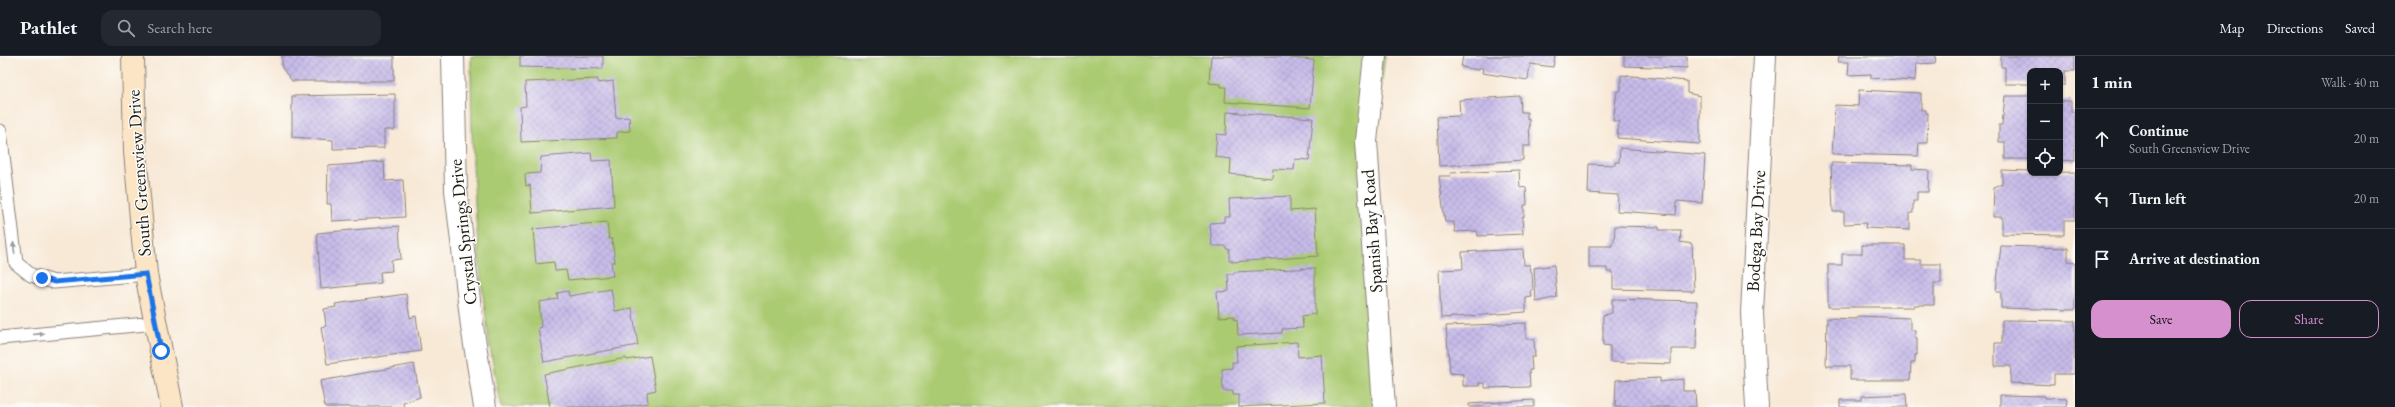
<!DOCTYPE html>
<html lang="en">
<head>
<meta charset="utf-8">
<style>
	body { margin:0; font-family:"EB Garamond",serif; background:#242831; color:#f1f3f6 }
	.controls { position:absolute; right:12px; top:12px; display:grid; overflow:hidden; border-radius:8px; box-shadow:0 1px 3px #0004 }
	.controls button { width:36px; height:36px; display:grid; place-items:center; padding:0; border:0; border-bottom:1px solid #363941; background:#171b24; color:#f1f3f6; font:20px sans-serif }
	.stop { position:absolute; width:12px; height:12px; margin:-9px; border:3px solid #1a73e8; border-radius:50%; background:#fff }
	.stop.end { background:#1a73e8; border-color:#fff; box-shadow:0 1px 4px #0008 }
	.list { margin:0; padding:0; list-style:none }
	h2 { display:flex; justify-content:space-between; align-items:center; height:52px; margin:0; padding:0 16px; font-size:17px }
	h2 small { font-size:13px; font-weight:400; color:#9ea1a6 }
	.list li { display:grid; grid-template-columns:26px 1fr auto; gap:12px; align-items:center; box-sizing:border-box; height:60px; padding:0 16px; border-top:1px solid #363941 }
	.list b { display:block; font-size:15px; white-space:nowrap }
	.list p { margin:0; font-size:13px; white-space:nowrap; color:#9ea1a6 }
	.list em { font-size:13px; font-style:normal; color:#9ea1a6 }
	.actions { display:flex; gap:8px; padding:12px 16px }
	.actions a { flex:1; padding:9px 0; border:1px solid #d690ce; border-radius:12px; text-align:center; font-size:14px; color:#d690ce }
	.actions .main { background:#d690ce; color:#111 }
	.icon { flex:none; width:22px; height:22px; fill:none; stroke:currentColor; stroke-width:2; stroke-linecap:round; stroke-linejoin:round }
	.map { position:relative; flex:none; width:2075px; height:351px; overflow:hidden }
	header { display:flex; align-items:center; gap:24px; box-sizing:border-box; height:56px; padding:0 20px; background:#171b24; border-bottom:1px solid #363941 }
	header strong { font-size:19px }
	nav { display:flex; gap:22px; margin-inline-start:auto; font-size:14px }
	.search { width:280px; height:36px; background:#242831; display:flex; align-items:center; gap:10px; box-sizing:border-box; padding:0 14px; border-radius:12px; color:#9ea1a6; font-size:15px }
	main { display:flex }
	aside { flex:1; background:#171b24 }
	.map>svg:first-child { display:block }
	.green { fill:#abcb72; stroke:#647447 }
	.building { fill:url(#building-cross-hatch) }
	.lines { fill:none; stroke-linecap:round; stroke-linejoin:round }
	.lane-casing { stroke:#8a827a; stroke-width:15 }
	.street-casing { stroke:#8a827a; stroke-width:24 }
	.secondary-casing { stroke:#8a827a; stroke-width:24 }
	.lane { stroke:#fff; stroke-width:13 }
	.street { stroke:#fff; stroke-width:22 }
	.secondary { stroke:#fce5c4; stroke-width:22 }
	.oneway { fill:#999 }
	.route { stroke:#1a73e8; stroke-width:5 }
	.labels { text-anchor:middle; stroke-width:3; stroke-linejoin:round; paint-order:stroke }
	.street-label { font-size:18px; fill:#1c1c1c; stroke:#fdfcf7 }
</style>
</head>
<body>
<header>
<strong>Pathlet</strong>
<div class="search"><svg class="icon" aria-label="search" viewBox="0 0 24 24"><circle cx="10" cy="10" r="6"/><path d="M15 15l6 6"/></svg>Search here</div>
<nav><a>Map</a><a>Directions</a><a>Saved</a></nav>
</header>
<main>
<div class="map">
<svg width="2075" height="351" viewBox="0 0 2075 351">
	<defs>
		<pattern id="building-cross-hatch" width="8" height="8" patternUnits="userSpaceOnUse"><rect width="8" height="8" fill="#c7bbe9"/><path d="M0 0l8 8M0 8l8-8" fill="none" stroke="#aaa0c7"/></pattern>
	</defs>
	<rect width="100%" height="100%" fill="#fdfcf7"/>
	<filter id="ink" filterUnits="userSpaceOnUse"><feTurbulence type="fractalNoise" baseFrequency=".025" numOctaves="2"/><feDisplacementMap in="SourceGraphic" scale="8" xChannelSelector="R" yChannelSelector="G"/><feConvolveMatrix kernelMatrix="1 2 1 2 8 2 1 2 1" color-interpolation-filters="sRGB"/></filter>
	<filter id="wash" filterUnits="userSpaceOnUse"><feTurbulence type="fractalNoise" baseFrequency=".012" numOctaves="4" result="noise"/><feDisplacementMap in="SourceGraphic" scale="16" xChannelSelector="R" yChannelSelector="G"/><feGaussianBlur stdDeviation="0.9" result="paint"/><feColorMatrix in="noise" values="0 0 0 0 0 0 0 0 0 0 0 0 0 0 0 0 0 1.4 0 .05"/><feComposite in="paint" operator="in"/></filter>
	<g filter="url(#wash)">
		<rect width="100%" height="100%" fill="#f8e9d7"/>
		<!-- green -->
		<path class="green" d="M471,0H1385L1374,82L1390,351H501C477,236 471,117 471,0Z"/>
		<g id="blocks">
			<!-- building -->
			<g class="building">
				<polygon points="282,0 394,0 394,25 292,25 282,12"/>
				<polygon points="520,0 603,0 603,13 520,11"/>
				<polygon points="1211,0 1290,0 1290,2 1314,4 1310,52 1225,46 1226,31 1221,31 1221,28 1209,27"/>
				<polygon points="1463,0 1555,0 1553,11 1530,8 1528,24 1482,17 1483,12 1479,12 1478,14 1461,11"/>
				<polygon points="1624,0 1687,0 1687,12 1624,10"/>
				<polygon points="1839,0 1936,0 1935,7 1916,8 1915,25 1871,22 1871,18 1848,19 1849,6 1838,6"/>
				<polygon points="2001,0 2075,0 2075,15 2065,15 2065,29 2060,29 2060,15 2030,15 2030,28 2005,28 2005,11 2001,11"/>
				<polygon points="1621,19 1687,25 1687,37 1700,40 1700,88 1617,82 1619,65 1613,65 1617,35 1621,35"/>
				<polygon points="598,23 598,27 613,25 616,62 629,61 630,75 617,76 617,82 521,86 520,51 526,50 525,26"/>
				<polygon points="1859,34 1921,37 1921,54 1925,54 1925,57 1928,57 1927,87 1919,87 1918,100 1832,98 1835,49 1858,50"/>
				<polygon points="395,38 395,74 384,74 384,92 333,93 333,84 292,81 292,40"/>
				<polygon points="1520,40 1521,56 1527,56 1527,64 1529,63 1530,90 1523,90 1523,104 1439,110 1437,61 1460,60 1459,44"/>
				<polygon points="2005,40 2030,40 2030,103 2005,103 2005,86 1999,86 1999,69 2002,69"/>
				<polygon points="2060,45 2071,45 2071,56 2075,56 2075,105 2060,104"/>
				<polygon points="1227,56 1313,62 1309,104 1295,103 1294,114 1273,113 1272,122 1230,118 1231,103 1215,101 1217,78 1226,79"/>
				<polygon points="1620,92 1705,99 1702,147 1677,145 1676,159 1617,155 1618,139 1588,137 1589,108 1615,109 1615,106 1619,106"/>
				<polygon points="591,97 592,105 611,104 614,150 532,157 530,129 526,130 525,118 540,117 541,101"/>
				<polygon points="384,106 385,125 403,124 405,161 332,165 331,148 327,148 328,110"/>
				<polygon points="1831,107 1912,109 1912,113 1929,114 1928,136 1917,136 1917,145 1913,145 1913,157 1910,157 1910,174 1865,172 1866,167 1844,168 1844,156 1833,156"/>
				<polygon points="1519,114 1520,132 1526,131 1527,149 1524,149 1524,161 1522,161 1523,178 1478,180 1477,175 1455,176 1454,166 1445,166 1439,120 1451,120 1450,117"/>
				<polygon points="2002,114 2030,115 2030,117 2075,116 2075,164 2064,164 2064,179 2002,178 2002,161 1993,161 1994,131 2002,128"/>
				<polygon points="1290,140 1290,155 1315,153 1318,200 1232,206 1232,204 1229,204 1229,193 1226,193 1226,190 1212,190 1210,167 1224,166 1224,161 1230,161 1229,143"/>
				<polygon points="607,166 609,183 612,183 615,206 611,206 613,220 568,224 566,214 555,215 554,206 536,208 533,173"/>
				<polygon points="399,170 401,203 391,204 392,215 380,216 381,227 321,233 317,177"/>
				<polygon points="1615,170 1659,171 1659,174 1681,174 1680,186 1692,188 1694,235 1613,233 1613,216 1607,216 1607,212 1589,212 1589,190 1612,190 1612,186 1614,186"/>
				<polygon points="1862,189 1905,189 1905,204 1921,204 1921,208 1941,208 1941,227 1934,227 1934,249 1914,249 1914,251 1828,251 1828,209 1842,209 1842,198 1862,198"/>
				<polygon points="2001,190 2068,192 2068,205 2075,207 2075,254 2001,252 2001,235 1996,235"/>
				<polygon points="1523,193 1524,209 1530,209 1531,216 1532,216 1533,234 1531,234 1532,241 1526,242 1526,256 1441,262 1439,214 1463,213 1462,196"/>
				<polygon points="1554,209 1557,241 1536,246 1534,212"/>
				<polygon points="1315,212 1315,258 1302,260 1303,272 1282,273 1282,277 1238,279 1237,263 1234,264 1234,260 1219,261 1217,236 1229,235 1228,218 1234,218 1234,216"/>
				<polygon points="611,233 615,255 632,252 638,289 544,306 538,272 541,271 539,246 558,243 557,237 568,235 569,240"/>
				<polygon points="406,238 410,262 416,260 421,295 327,308 321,271 326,270 324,253 336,251 335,248"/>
				<polygon points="1612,243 1697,245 1696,293 1671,293 1671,308 1610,306 1610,290 1603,289 1603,259 1612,257"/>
				<polygon points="1857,260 1910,262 1910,274 1915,274 1915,282 1917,282 1917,299 1915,299 1915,307 1911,307 1910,324 1850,324 1850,310 1826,310 1827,262 1856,263"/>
				<polygon points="2002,264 2075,265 2074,318 2054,318 2054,329 2010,327 2011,310 1995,310 1995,287 2002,287"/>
				<polygon points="1526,267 1526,283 1534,283 1535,301 1531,301 1532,314 1529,314 1530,331 1485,332 1485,327 1479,327 1479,330 1463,330 1463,318 1450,317 1446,270"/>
				<polygon points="1297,286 1298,301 1322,299 1325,347 1239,351 1239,339 1233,339 1233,335 1223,335 1222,313 1232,312 1232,306 1237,306 1236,290"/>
				<polygon points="650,300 656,334 647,336 648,347 624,351 550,351 544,318 626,302 627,304"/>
				<polygon points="414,308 420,341 403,347 404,351 325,351 320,325"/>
				<polygon points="1660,322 1660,326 1683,323 1683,335 1695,335 1696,351 1615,351 1616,324"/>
				<polygon points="1906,338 1907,351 1840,351 1840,344 1862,344 1862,340"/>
				<polygon points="2000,339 2045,340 2045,342 2067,343 2066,351 2000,351"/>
				<polygon points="1534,344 1534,351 1469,351 1469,348"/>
			</g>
		</g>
	</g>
	<g filter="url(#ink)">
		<use href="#blocks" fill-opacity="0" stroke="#8a827a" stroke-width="1"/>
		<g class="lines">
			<defs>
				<g id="lane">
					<polyline points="0,75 16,207 31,219 54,226 146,218"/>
					<polyline points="0,282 156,267"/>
				</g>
				<g id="street">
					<polyline points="453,0 456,134 472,270 485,351"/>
					<polyline points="1375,0 1366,85 1384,351"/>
					<polyline points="1757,351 1752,257 1765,0"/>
				</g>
				<polyline id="secondary" points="133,0 135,96 146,218 172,351"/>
			</defs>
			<!-- lane casing -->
			<use href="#lane" class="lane-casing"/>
			<!-- street casing -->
			<use href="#street" class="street-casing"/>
			<!-- secondary casing -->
			<use href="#secondary" class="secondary-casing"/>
			<!-- lane -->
			<use href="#lane" class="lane"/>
			<!-- street -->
			<use href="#street" class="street"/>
			<!-- secondary -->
			<use href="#secondary" class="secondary"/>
		</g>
		<!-- one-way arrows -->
		<defs><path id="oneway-solid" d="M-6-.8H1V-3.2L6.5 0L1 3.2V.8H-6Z"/></defs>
		<g class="oneway">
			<use href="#oneway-solid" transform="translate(14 192) rotate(-97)"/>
			<use href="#oneway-solid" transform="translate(39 278) rotate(-5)"/>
		</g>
	</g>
	<g class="lines" filter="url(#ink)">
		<!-- route -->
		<polyline class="route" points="42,222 54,226 146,218 161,295"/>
	</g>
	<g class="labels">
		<!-- street labels -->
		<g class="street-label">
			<text transform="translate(139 117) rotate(-94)" y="6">South Greensview Drive</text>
			<text transform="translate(1372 175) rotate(-94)" y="6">Spanish Bay Road</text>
			<text transform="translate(1756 175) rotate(-87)" y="6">Bodega Bay Drive</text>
			<text transform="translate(463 176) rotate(-96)" y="6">Crystal Springs Drive</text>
		</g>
	</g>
</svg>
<div class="controls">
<button>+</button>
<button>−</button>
<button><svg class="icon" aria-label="locate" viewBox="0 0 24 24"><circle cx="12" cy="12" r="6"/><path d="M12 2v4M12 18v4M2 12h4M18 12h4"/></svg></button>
</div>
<div class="stop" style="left:161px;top:295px"></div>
<div class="stop end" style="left:42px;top:222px"></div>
</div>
<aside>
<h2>1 min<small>Walk · 40 m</small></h2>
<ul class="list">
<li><svg class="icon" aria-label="ahead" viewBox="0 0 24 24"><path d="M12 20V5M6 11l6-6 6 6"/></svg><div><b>Continue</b><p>South Greensview Drive</p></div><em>20 m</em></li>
<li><svg class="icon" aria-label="left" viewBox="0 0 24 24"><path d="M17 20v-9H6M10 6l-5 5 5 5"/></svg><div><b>Turn left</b></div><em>20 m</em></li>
<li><svg class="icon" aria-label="arrive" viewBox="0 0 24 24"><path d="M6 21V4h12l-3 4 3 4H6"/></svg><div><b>Arrive at destination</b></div></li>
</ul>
<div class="actions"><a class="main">Save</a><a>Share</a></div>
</aside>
</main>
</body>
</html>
